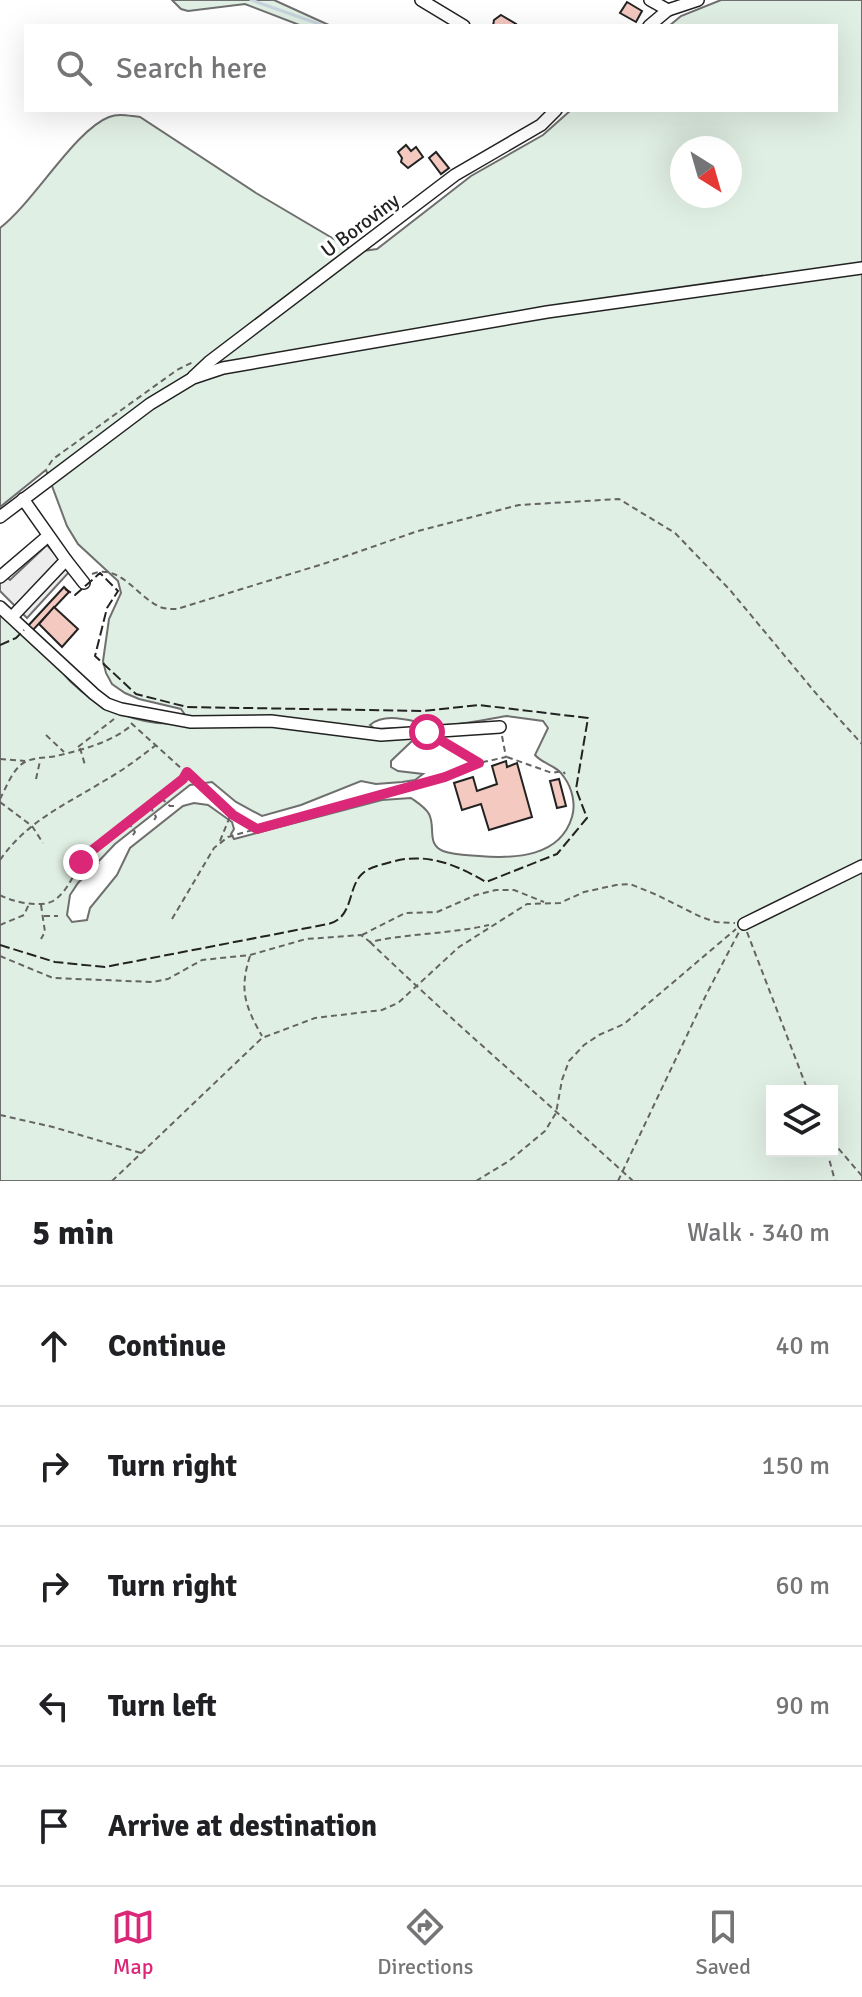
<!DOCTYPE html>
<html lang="en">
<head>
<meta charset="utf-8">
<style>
	body { margin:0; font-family:Signika,sans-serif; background:#f6f6f6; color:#202124 }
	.controls { position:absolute; right:24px; bottom:24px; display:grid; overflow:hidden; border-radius:0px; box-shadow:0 8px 32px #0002 }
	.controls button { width:72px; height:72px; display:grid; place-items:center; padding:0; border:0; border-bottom:2px solid #e0e0e0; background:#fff; color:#202124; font:40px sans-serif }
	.compass { position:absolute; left:670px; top:136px; width:72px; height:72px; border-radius:50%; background:#fff; box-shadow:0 8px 32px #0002; rotate:143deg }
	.stop { position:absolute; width:24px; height:24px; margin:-18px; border:6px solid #db2777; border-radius:50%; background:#fff }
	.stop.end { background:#db2777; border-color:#fff; box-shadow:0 2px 8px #0008 }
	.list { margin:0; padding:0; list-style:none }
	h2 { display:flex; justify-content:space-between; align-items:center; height:104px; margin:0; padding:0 32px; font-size:34px }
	h2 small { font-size:26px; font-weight:400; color:#757577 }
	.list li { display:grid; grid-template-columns:52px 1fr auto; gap:24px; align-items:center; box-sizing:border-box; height:120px; padding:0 32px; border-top:2px solid #e0e0e0 }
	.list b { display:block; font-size:30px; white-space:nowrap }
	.list em { font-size:26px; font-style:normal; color:#757577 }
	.icon { flex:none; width:44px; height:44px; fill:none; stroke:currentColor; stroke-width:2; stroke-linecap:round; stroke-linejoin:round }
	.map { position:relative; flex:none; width:862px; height:1181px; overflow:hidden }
	.search { position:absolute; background:#fff; box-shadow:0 8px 32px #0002; left:24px; right:24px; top:24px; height:88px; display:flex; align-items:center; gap:20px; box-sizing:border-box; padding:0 28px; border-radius:0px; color:#757577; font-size:30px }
	.sheet { height:704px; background:#fff }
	nav { display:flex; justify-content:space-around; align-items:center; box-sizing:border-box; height:112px; border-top:2px solid #e0e0e0; background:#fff; font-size:22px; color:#757577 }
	nav a { display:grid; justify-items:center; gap:4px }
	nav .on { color:#db2777 }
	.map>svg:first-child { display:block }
	.green { fill:#e0efe3; stroke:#6f6f6f; stroke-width:2; fill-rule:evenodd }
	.parking { fill:#ededed; stroke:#6f6f6f; stroke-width:2 }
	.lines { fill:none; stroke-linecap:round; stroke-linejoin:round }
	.stream { stroke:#c7d3dd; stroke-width:3 }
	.building { fill:#f3c9c0; stroke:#222; stroke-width:2 }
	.minor-casing { stroke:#222; stroke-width:14 }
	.path { stroke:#646464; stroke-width:2; stroke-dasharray:6 4; stroke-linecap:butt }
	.minor { stroke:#fff; stroke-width:11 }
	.fence { stroke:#222; stroke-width:2; stroke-dasharray:10 4; stroke-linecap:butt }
	.route { stroke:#db2777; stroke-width:10 }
	.labels { text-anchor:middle; stroke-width:6; stroke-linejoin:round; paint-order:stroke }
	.street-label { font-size:20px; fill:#222; stroke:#fff }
</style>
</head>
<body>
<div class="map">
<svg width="862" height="1181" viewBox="0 0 862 1181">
	<rect width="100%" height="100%" fill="#fff"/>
	<!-- green -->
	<g class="green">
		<polygon points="172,0 274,0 331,26 302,26 245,4 188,11 181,9"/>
		<path d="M721,0H862V1181H0V608C15,622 31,636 46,651C55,660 61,672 70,681C97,708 141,727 179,723L185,715L181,709L139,699L125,693L112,684L106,673L103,661L109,619L121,593L118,581L78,544L67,526L46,470L0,507V228C34,202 75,130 109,117C119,113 129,116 140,117L256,193L356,252L377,249L471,176L543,135L571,110H836V26H669L681,16ZM682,148H730V196H682ZM507,716L543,721L548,728L535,755C544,765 557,765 564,777C572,788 576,804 572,817C560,857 515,859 479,856C467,855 454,855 443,851C426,844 436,827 429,814C425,807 418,803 411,798L382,800L234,839L231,834L234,829L232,822L208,805L194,803L183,806L130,848L117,875L90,908L87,920L72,922L67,915L70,895L78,883L115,844L190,785L212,782L236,802L262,816L301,805L361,781L376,784L402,782L415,780L423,774L398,771L391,767V761L413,740V731L403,728L375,729L370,725C388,710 416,724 438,725C460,726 485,719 507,716ZM772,1091H832V1151H772Z"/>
	</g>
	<!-- parking -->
	<polygon class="parking" points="47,545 70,571 27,618 0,591 0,572 10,580"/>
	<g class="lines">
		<!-- stream -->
		<polyline class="stream" points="251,0 325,26"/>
	</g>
	<!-- building -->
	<g class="building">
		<polygon points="627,2 642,11 636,22 620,13"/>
		<polygon points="501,15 516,24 515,26 493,26 494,20"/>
		<polygon points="406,145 411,151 416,147 423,157 408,168 401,162 402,158 398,152"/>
		<polygon points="436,152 449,168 441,174 429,158"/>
		<polygon points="64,587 69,592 32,631 27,627"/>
		<polygon points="54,607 78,629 62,647 39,624"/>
		<polygon points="506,761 507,767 517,763 532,817 489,830 481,804 462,810 454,783 473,777 477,791 497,784 492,766"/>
		<polygon points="559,779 566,806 557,808 550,781"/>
	</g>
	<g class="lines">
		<defs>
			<g id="minor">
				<polyline points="421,0 464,26"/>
				<polyline points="650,0 668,10"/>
				<polyline points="649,26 668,10 698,0"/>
				<polyline points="193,377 209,362 455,175 541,125 556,110"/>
				<polyline points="0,517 150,404 193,378 223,368 547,312 862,268"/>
				<polyline points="66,560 84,583"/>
				<polyline points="0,577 48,536"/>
				<polyline points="0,607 94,694 107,704 121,709 191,722 271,721 381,735 500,727"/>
				<polyline points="12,617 66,560 23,499"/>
				<polyline points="744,924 862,866"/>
			</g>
		</defs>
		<!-- minor casing -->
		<use href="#minor" class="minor-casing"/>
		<!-- path -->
		<g class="path">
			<polyline points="49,465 53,459 177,370 193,362"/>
			<path d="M92,574C119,563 136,595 158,606C163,609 170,609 177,609L326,563L418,531L519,505L619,499L675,533L730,590L819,697L862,744"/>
			<polyline points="131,723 233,815 257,829 445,777 479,763 506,757 502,736"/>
			<polyline points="46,735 64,752"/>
			<polyline points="442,741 478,762"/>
			<polyline points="78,747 114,719"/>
			<polyline points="80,748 85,765"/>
			<polyline points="507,757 552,773 563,771 565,774"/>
			<polyline points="0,759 25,761"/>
			<polyline points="36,779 40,761"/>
			<polyline points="161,798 170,806 176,806"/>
			<path d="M0,799C6,788 13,768 25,762C34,757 47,758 56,756C82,750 113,742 133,724"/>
			<polyline points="0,802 32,826 43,843"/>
			<polyline points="150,806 156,817 153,822"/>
			<polyline points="128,822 135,832 131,838"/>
			<polyline points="220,841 231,814"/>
			<polyline points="85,858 96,864 102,862"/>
			<path d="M0,860C26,822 66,804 104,781C122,771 139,758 156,745"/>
			<path d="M0,895C12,902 41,908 53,901C70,891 76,865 90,852C118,825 152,803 183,779L186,773"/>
			<polyline points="41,905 45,932 41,939"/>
			<polyline points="44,916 58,916"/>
			<polyline points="172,919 214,848 228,837 256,829"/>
			<polyline points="0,925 24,915 29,904"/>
			<polyline points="747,932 808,1091"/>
			<polyline points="362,935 405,913 437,912 476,895 496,890 514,890 544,902"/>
			<path d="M370,942C456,1025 546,1101 633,1181"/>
			<path d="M0,956L53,978L153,982L168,979L202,960L250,955L306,939L361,935L370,942C410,933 450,934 489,925"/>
			<path d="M250,956C239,990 245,1006 262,1036"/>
			<polyline points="0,1115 53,1127 141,1153"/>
			<polyline points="832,1141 862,1176"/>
			<polyline points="827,1151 835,1181"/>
			<polyline points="112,1181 262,1038 315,1018 382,1010 398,1003 459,947 527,904 560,903 584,892 616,885 630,884 657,895 701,917 716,922 735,923"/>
			<polyline points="476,1181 509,1161 545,1131 556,1113 562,1080 569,1061 584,1045 599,1035 624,1024 736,929"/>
			<polyline points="618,1181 707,993 739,932"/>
		</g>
		<!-- minor -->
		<use href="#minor" class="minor"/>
		<!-- fence -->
		<g class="fence">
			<polyline points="0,645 16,638 24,630"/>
			<path d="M0,945L55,962L105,967L328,924C354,918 347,888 362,874C369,867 381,865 391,862C426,852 455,864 486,882L557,854L587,818L576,789L588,718L479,705L423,711L187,707L136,694L95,656L107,608L118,591L100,573L75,595L65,589"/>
		</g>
	</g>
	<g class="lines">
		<!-- route -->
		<polyline class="route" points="81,862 90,852 183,779 187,772 233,815 257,829 445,777 479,763 427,732"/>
	</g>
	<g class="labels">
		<!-- street labels -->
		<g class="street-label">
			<text transform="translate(360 225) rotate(-37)" y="7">U Boroviny</text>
		</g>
	</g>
</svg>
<div class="controls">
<button><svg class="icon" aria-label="layers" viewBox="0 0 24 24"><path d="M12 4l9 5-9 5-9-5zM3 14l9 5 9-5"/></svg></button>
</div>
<svg class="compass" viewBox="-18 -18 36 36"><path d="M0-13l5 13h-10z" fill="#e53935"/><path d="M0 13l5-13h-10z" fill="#757577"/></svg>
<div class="stop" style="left:427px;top:732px"></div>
<div class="stop end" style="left:81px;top:862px"></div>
<div class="search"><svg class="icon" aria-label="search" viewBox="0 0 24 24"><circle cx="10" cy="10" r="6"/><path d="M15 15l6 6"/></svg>Search here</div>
</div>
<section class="sheet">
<h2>5 min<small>Walk · 340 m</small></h2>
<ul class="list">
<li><svg class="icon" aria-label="ahead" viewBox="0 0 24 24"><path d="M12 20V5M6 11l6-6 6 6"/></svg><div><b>Continue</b></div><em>40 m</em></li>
<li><svg class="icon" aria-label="right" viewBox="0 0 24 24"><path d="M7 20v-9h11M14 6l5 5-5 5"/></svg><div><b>Turn right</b></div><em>150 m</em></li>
<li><svg class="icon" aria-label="right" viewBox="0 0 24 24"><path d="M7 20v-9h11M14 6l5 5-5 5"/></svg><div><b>Turn right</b></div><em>60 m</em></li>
<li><svg class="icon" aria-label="left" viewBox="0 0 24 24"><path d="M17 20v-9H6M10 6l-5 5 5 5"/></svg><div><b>Turn left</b></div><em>90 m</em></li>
<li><svg class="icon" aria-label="arrive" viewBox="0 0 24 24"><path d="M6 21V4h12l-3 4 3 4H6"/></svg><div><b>Arrive at destination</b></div></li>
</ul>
</section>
<nav>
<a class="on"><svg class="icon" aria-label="map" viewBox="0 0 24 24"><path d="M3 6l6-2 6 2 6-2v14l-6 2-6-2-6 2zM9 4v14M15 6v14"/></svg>Map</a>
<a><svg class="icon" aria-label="directions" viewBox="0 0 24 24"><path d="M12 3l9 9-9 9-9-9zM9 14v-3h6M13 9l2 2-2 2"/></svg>Directions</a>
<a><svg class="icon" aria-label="saved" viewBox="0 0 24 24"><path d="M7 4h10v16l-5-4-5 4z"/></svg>Saved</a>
</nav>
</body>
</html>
